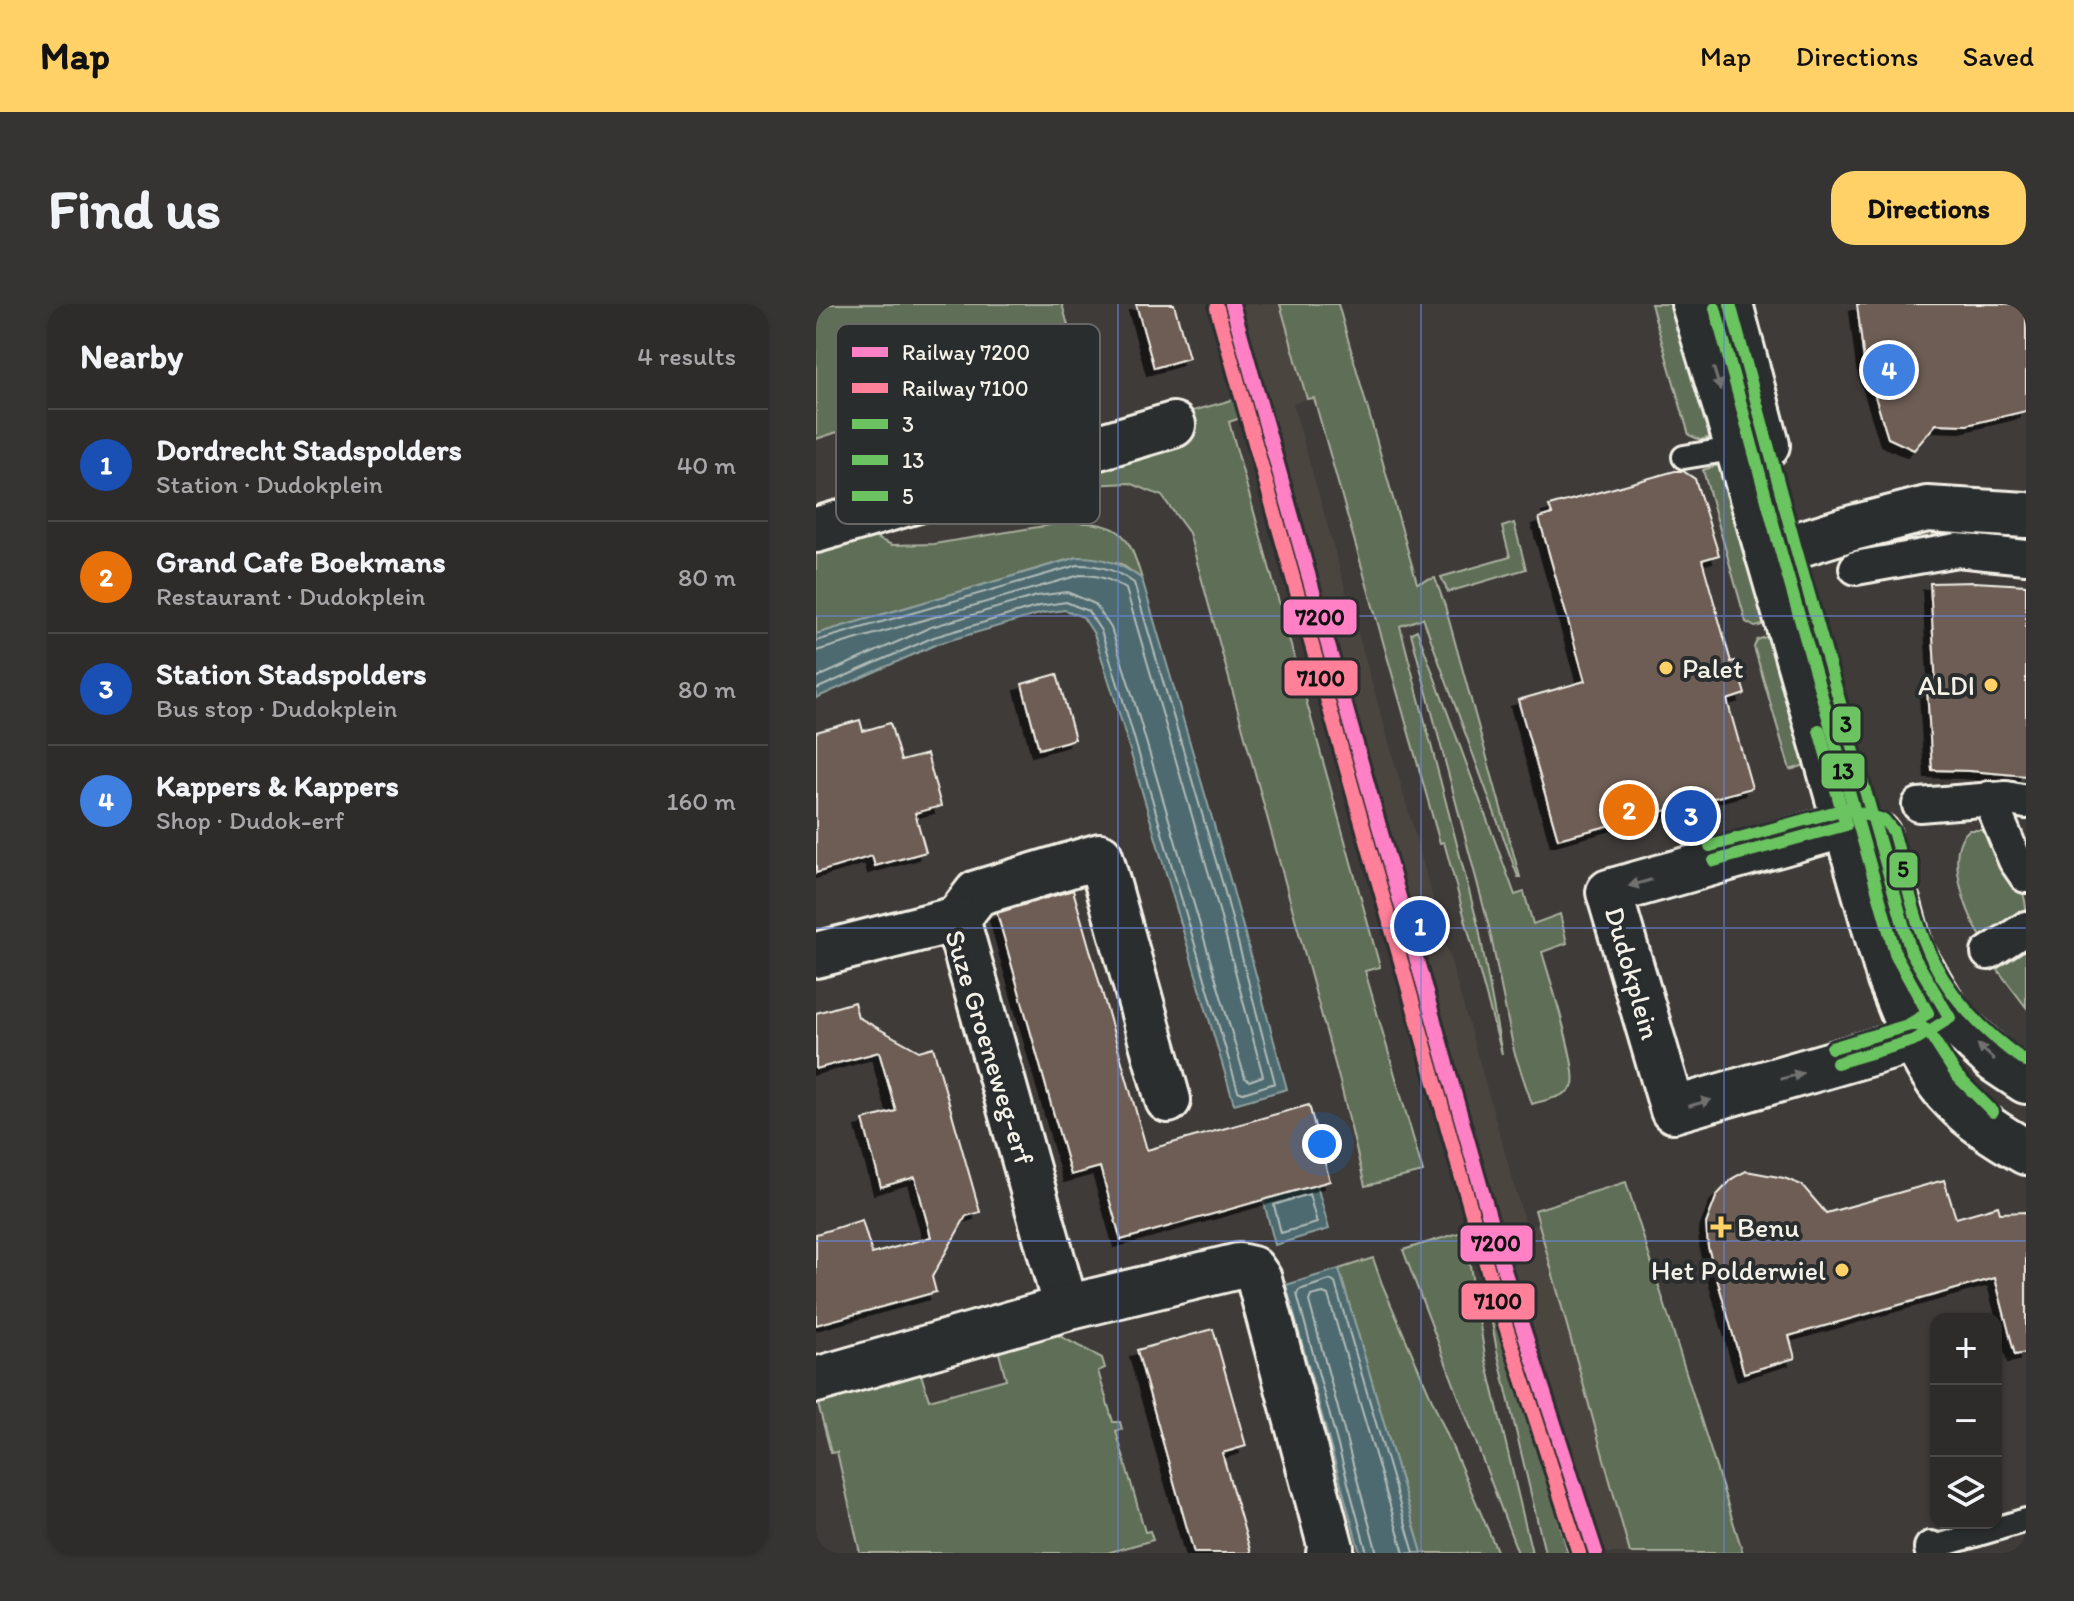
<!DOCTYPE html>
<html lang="en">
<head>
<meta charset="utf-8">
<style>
	body { margin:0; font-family:Itim,sans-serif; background:#363433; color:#f1f3f6 }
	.controls { position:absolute; right:24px; bottom:24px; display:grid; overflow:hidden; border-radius:16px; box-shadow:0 2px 6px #0004 }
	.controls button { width:72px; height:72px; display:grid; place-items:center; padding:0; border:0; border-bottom:2px solid #494847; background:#2e2c2b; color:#f1f3f6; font:40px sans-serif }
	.you { position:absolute; left:506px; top:840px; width:28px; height:28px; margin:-20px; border:6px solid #fff; border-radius:50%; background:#1a73e8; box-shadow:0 0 0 12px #1a73e833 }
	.badge { display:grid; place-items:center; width:52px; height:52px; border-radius:50%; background:#ffd166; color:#fff; font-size:26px; font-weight:700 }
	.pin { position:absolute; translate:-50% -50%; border:4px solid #fff; box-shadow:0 2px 8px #0006 }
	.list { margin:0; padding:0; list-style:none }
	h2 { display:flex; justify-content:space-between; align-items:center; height:104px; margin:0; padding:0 32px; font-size:34px }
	h2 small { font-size:26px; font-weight:400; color:#a7a7a9 }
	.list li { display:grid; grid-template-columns:52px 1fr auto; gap:24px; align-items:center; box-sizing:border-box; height:112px; padding:0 32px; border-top:2px solid #494847 }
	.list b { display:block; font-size:30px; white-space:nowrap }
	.list p { margin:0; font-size:26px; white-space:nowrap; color:#a7a7a9 }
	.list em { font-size:26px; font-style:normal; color:#a7a7a9 }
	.icon { flex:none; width:44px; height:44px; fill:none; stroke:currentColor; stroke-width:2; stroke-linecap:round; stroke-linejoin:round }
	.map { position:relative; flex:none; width:1210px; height:1249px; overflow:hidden; border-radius:24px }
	header { display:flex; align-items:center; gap:48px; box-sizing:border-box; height:112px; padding:0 40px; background:#ffd166; color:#111 }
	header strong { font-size:38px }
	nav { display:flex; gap:44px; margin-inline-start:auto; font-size:28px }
	.intro { display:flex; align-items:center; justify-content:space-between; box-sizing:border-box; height:192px; padding:0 48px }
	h1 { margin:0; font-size:56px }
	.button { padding:20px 36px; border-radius:24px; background:#ffd166; color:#111; font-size:28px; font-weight:700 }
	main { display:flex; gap:48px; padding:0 48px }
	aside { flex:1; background:#2e2c2b; border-radius:24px; box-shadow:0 2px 6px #0004 }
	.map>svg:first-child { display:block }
	.built { fill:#4c4541 }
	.green { fill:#5f6e56; stroke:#aab09f; stroke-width:2 }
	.water { fill:#4d6b6f; stroke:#90a19f; stroke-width:2 }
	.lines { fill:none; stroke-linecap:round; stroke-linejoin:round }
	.shore { stroke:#b1bbb8; stroke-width:2 }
	.building { fill:#6d5d54; stroke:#f4f1e8; stroke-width:2; filter:url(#shadow) }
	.service-casing { stroke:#f4f1e8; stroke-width:28 }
	.pedestrian-casing { stroke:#f4f1e8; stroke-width:38 }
	.minor-casing { stroke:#f4f1e8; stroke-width:50 }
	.tertiary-casing { stroke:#f4f1e8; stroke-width:50 }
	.service { stroke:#2a2d2e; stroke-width:22 }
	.pedestrian { stroke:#2a2d2e; stroke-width:32 }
	.minor { stroke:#2a2d2e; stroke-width:44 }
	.tertiary { stroke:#2a2d2e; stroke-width:44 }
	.bus-1-casing { stroke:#2a2d2e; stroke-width:18 }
	.bus-2-casing { stroke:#2a2d2e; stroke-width:18 }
	.bus-3-casing { stroke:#2a2d2e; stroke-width:18 }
	.bus-1 { stroke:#6bc461; stroke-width:12 }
	.bus-2 { stroke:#6bc461; stroke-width:12 }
	.bus-3 { stroke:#6bc461; stroke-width:12 }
	.rail-1-casing { stroke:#2a2d2e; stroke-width:20 }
	.rail-2-casing { stroke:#2a2d2e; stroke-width:20 }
	.rail-1 { stroke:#ff80c5; stroke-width:14 }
	.rail-2 { stroke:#ff8098; stroke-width:14 }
	.oneway { fill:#71726f }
	.grid { fill:none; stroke:#6887de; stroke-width:2; stroke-opacity:0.55 }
	.poi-dot { fill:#ffd166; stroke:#2a2d2e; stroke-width:3 }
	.labels { text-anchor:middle; stroke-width:8; stroke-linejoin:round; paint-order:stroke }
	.poi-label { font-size:28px; fill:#f4f1e8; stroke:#2a2d2e; text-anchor:start }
	.street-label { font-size:28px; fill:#f4f1e8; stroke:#2a2d2e }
	.key { fill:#2a2d2e; stroke:#676866; stroke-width:2 }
	.key-label { font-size:22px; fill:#f4f1e8 }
	.line-badge { stroke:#2a2d2e; stroke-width:3 }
	.pale-badge-label { font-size:22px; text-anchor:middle; font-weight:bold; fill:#111 }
</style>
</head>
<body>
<header>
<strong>Map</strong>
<nav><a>Map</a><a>Directions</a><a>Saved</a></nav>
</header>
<div class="intro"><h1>Find us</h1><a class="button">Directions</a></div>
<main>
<aside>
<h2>Nearby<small>4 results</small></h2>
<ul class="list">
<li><span class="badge" style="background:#1a4fb4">1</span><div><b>Dordrecht Stadspolders</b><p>Station · Dudokplein</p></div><em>40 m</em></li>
<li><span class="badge" style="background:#e8710a">2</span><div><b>Grand Cafe Boekmans</b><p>Restaurant · Dudokplein</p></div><em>80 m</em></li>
<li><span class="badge" style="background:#1a4fb4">3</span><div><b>Station Stadspolders</b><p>Bus stop · Dudokplein</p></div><em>80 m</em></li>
<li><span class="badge" style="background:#3f7fe0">4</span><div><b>Kappers &amp; Kappers</b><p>Shop · Dudok-erf</p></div><em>160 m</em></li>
</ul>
</aside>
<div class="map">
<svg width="1210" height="1249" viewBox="0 0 1210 1249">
	<defs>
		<filter id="shadow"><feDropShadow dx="-7" dy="7" stdDeviation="0" flood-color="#0009"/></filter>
	</defs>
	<rect width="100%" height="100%" fill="#3e3b39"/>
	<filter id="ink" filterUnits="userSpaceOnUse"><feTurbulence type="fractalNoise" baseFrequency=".0125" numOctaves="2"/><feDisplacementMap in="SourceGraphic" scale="16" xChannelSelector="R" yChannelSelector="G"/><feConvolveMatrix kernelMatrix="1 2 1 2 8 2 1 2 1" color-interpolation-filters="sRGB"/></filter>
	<g filter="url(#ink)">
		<!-- built -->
		<polygon class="built" points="403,0 464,0 491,95 477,100 710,923 723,920 814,1249 744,1249 681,1047 663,945 670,942"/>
		<!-- green -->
		<g class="green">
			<polygon points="0,0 246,0 260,50 0,135"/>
			<polygon points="464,0 522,0 601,279 619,274 629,302 704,573 702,573 607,314 584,322 663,625 686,750 628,538 624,539 498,94 491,95"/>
			<polygon points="835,0 866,0 899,132 884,136 873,131"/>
			<polygon points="430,92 436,110 413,118 564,663 549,667 607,868 549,882 524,778 373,229 346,192 314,179 254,182 59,217 359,112"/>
			<polygon points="903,161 917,172 959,318 939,323 930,318 887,166"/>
			<path d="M253,218C305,220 311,225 326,275L305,260L261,253L0,330V234L37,224L76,241L118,240Z"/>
			<polygon points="698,219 710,265 632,288 625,273 694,253 686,223"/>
			<path d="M601,326L699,591L708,588L717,620L744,610L751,639L726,648C732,669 765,771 756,783C748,794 728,796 716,800L698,747L673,623L595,329Z"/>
			<polygon points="961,329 999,458 974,466 938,343 941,336"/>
			<path d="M1153,526H1169C1184,544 1210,582 1210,606C1208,612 1204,619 1201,624L1166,634C1150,610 1127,546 1153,526Z"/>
			<polygon points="1210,633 1210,703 1181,665 1189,652"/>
			<polygon points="810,878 927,1249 814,1249 719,906"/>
			<polygon points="646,928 651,943 669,1052 716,1249 702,1249 587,946"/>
			<polygon points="670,943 744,1221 752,1249 729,1249 681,1047 663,945"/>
			<polygon points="557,954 566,980 682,1249 606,1249 523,965"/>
			<polygon points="234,1027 286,1054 289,1064 282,1067 297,1118 304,1118 306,1125 300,1127 329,1228 334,1227 337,1236 291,1249 44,1249 21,1148 15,1149 1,1096 104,1067 113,1096 190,1075 181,1042"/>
		</g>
		<!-- water -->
		<g class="water">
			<path d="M262,253C288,253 305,260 326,275L415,579L471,785L418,800L300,399L278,330L267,313L249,306L227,309L121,340L0,394V330Z"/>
			<polygon points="500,878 513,925 459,941 447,895"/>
			<polygon points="523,965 606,1249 544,1249 470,981"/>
		</g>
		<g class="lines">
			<!-- shore -->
			<g class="shore">
				<path d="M0,337L262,261C285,261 300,266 318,279L407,581L459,779L427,789L422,787L307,396L285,327L272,307L250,298L224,302L118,333L0,385"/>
				<path d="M0,347L264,271C282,271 295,275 310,285L397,584L447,772L433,777L429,774L317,393L295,324L279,300L251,288L221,292L115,323L0,374"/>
				<polygon points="493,890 501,919 465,929 458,901"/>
				<polyline points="551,1249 481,990 483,986 514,976 519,979 598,1249"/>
				<polyline points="561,1249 493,997 495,992 507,989 512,991 588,1249"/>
			</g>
		</g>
		<!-- building -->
		<g class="building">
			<polygon points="320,0 358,0 373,54 338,64"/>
			<polygon points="1041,0 1210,0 1210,107 1151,121 1120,120 1098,146 1072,134 1048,57"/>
			<polygon points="859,167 867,167 879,175 903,251 886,256 915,358 919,357 929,390 911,396 936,484 742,535 702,396 769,377 723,214 736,210 733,202"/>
			<polygon points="1158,278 1210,281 1210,472 1154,467 1116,466 1111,384 1120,382 1114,279"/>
			<polygon points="241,370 259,435 223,445 206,380"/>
			<polygon points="44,416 47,427 74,419 85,457 111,450 125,502 99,509 110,548 59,562 56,552 0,569 0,428"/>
			<polygon points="257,586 331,846 493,801 514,877 305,936 284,863 255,871 181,609"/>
			<polygon points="38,698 42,713 103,747 117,743 164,908 150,912 140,930 116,973 120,988 0,1021 0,930 46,916 56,950 115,933 99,873 65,883 47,816 80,807 63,748 0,765 0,709"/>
			<polygon points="930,867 968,874 986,881 1010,909 1128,876 1140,914 1182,902 1184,909 1210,908 1210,1049 1199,1051 1179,974 973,1032 979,1054 928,1069 892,943 890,920 901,891 917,874"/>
			<polygon points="397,1025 430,1142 406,1149 435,1249 378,1249 321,1046"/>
		</g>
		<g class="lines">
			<defs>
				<g id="service">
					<polyline points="868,153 922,144"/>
					<polyline points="1115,1244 1210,1216"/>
				</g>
				<g id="pedestrian">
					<polyline points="1040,264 1141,246 1210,253"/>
					<polyline points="1173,494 1199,556 1210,572"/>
					<polyline points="1103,501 1190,494 1210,498"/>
					<polyline points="1172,649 1210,624"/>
					<polyline points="1115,1244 1116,1249"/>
				</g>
				<g id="minor">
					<polyline points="0,226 357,121"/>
					<polyline points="952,250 1029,226 1111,205 1210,211"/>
					<polyline points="1062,531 1030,521 793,588 857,806 1099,736 1132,715"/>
					<polyline points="141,615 161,589 284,552 352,796"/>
					<polyline points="0,651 141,615 250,1004"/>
					<polyline points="0,1076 250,1004 423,962 436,965 443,975 515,1244 513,1249"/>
				</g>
				<g id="tertiary">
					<path d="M878,0L922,144L1074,676C1091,717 1107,766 1139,797C1159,818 1185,834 1210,848"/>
					<polyline points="914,0 951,141"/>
					<polyline points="1082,600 1095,648 1134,714 1180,757 1210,777"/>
				</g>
			</defs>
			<!-- service casing -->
			<use href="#service" class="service-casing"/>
			<!-- pedestrian casing -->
			<use href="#pedestrian" class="pedestrian-casing"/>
			<!-- minor casing -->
			<use href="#minor" class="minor-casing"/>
			<!-- tertiary casing -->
			<use href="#tertiary" class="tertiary-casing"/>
			<!-- service -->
			<use href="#service" class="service"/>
			<!-- pedestrian -->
			<use href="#pedestrian" class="pedestrian"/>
			<!-- minor -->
			<use href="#minor" class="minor"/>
			<!-- tertiary -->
			<use href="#tertiary" class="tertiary"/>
			<defs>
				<g id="bus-1">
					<polyline points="914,0 979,241 1095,648 1134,714 1099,736 1021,759"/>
					<polyline points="898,557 1030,521 1003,426"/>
				</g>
				<polyline id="bus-2" points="899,4 964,245 1080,652 1112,709 1092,721 1016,744"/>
				<g id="bus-3">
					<path d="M894,542L1029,505L1068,516L1077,527C1088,563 1095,606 1110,641C1129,689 1167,729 1210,758"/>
					<polyline points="1016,744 1094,721 1103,721 1112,727 1141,772 1177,808"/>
				</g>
			</defs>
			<!-- bus-1 casing -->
			<use href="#bus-1" class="bus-1-casing"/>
			<!-- bus-2 casing -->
			<use href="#bus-2" class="bus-2-casing"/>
			<!-- bus-3 casing -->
			<use href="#bus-3" class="bus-3-casing"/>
			<!-- bus-1 -->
			<use href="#bus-1" class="bus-1"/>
			<!-- bus-2 -->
			<use href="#bus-2" class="bus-2"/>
			<!-- bus-3 -->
			<use href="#bus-3" class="bus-3"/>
			<defs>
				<polyline id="rail-1" points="416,0 688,966 780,1249"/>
				<polyline id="rail-2" points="401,4 673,970 763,1249"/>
			</defs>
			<!-- rail-1 casing -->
			<use href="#rail-1" class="rail-1-casing"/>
			<!-- rail-2 casing -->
			<use href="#rail-2" class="rail-2-casing"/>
			<!-- rail-1 -->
			<use href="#rail-1" class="rail-1"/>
			<!-- rail-2 -->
			<use href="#rail-2" class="rail-2"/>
		</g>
		<!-- one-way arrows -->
		<defs><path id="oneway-solid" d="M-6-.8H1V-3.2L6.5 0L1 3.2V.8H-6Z" transform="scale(2)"/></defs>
		<g class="oneway">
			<use href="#oneway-solid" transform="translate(901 75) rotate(73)"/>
			<use href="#oneway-solid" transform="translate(824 579) rotate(164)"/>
			<use href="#oneway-solid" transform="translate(1170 748) rotate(-137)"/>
			<use href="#oneway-solid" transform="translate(976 772) rotate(-16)"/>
			<use href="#oneway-solid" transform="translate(884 799) rotate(-16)"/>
		</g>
	</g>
	<!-- grid -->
	<path class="grid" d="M302,0V1249M605,0V1249M908,0V1249M0,312H1210M0,624H1210M0,937H1210"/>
	<!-- markers -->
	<g class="poi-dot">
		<circle cx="850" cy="364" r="8"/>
		<circle cx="1175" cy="381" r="8"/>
		<path d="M901 911h8v8h8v8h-8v8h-8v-8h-8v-8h8z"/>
		<circle cx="1026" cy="966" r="8"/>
	</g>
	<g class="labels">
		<!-- poi labels -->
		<g class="poi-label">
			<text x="866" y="374">Palet</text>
			<text x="1159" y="391" text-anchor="end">ALDI</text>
			<text x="921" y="933">Benu</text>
			<text x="1010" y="976" text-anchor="end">Het Polderwiel</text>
		</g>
		<!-- street labels -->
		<g class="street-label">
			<text transform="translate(817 669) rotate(74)" y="10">Dudokplein</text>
			<text transform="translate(174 743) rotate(73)" y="10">Suze Groeneweg-erf</text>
		</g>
	</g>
	<!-- legend -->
	<rect x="20" y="20" width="264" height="200" rx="12" class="key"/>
	<rect x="36" y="43" width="36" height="10" fill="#ff80c5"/>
	<rect x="36" y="79" width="36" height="10" fill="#ff8098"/>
	<rect x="36" y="115" width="36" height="10" fill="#6bc461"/>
	<rect x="36" y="151" width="36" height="10" fill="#6bc461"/>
	<rect x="36" y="187" width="36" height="10" fill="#6bc461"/>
	<g class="key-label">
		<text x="86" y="56">Railway 7200</text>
		<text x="86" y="92">Railway 7100</text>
		<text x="86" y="128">3</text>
		<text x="86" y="164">13</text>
		<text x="86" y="200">5</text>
	</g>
	<g class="line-badge">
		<rect x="466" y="294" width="76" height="38" rx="8" fill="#ff80c5"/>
		<rect x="467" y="355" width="76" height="38" rx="8" fill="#ff8098"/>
		<rect x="1015" y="401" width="31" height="39" rx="8" fill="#6bc461"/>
		<rect x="1004" y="448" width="46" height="38" rx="8" fill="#6bc461"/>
		<rect x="1072" y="547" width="31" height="38" rx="8" fill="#6bc461"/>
		<rect x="643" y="920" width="75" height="39" rx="8" fill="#ff80c5"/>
		<rect x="644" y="978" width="76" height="39" rx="8" fill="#ff8098"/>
	</g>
	<g class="pale-badge-label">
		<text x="504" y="321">7200</text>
		<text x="505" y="382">7100</text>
		<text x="1030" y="428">3</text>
		<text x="1027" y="475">13</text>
		<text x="1087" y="573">5</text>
		<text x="680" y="947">7200</text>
		<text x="682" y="1005">7100</text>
	</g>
</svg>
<div class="controls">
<button>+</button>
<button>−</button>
<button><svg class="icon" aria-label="layers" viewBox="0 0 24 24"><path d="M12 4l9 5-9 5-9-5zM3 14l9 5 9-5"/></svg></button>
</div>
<div class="you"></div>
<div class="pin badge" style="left:604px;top:622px;background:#1a4fb4">1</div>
<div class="pin badge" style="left:813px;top:506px;background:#e8710a">2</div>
<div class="pin badge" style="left:875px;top:512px;background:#1a4fb4">3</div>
<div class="pin badge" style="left:1073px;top:66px;background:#3f7fe0">4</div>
</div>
</main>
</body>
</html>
